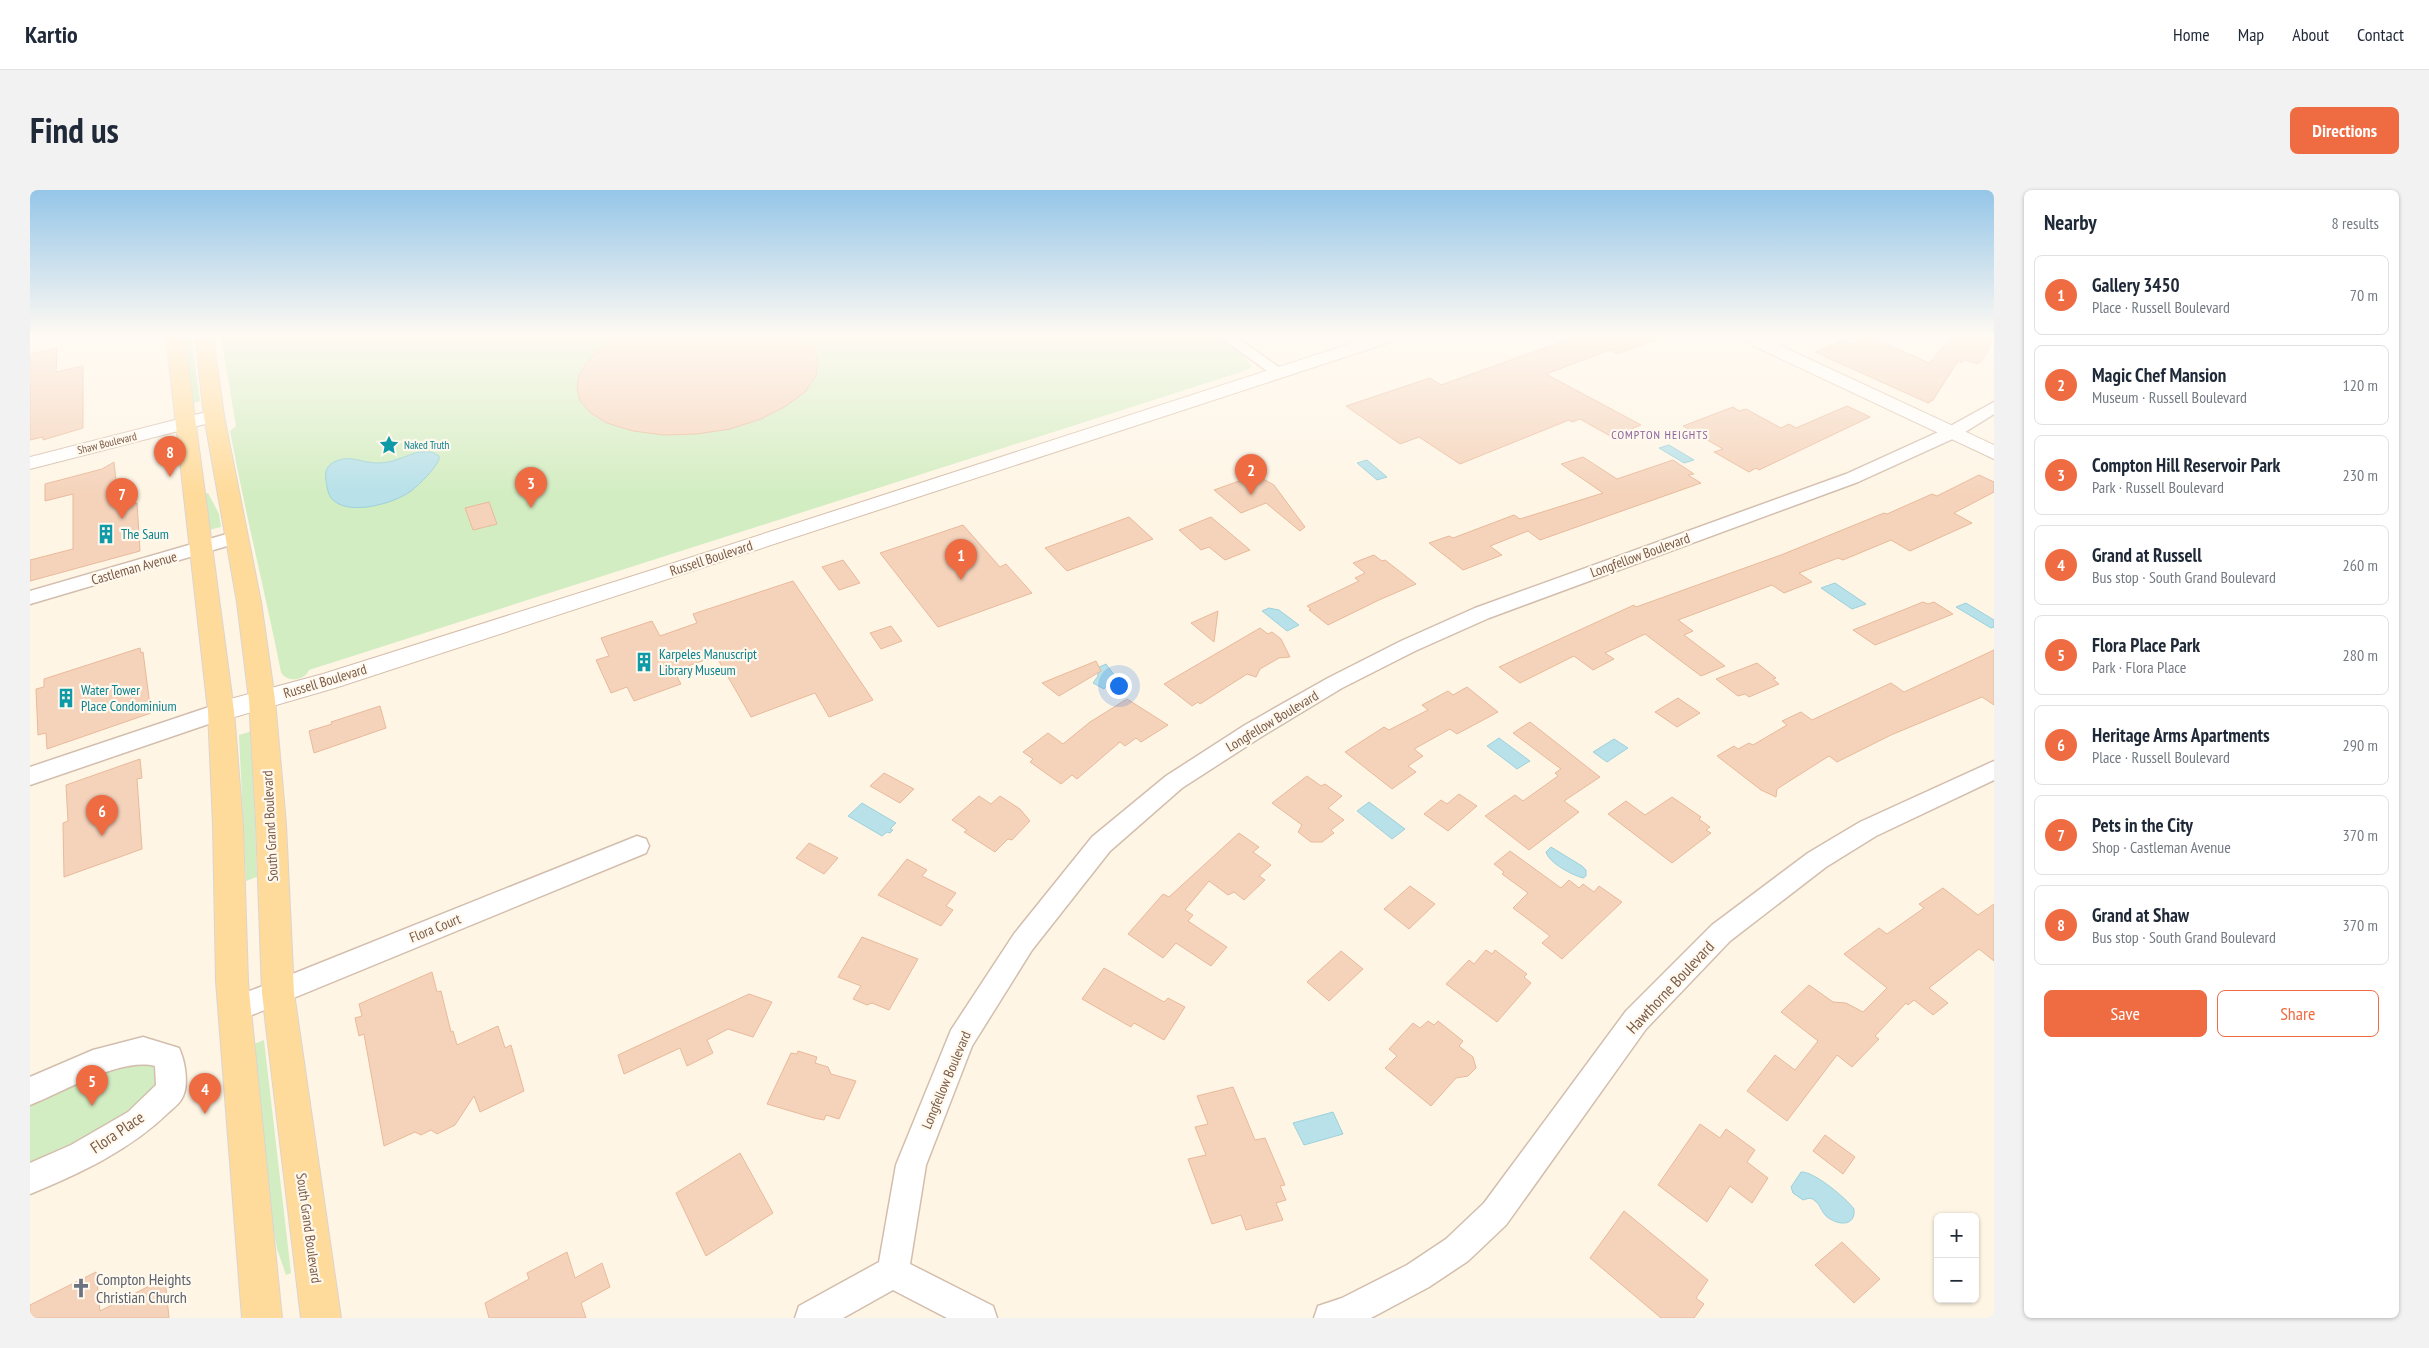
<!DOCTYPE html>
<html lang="en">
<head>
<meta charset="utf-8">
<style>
	body { margin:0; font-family:"PT Sans Narrow",sans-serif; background:#f2f2f3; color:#1f2937 }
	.controls { position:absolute; right:15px; bottom:15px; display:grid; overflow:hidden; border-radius:8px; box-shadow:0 1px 4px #0004 }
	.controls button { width:45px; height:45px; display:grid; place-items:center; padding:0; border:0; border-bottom:1px solid #e0e1e3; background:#fff; color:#1f2937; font:25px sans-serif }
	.you { position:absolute; left:1088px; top:495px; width:18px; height:18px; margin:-12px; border:4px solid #fff; border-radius:50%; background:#1a73e8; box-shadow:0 0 0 8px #1a73e833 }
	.badge { display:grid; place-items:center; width:32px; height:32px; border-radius:50%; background:#ef6c42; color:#fff; font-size:16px; font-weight:700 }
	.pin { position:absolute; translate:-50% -41px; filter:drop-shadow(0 1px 2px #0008) }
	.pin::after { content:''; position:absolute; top:26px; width:18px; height:15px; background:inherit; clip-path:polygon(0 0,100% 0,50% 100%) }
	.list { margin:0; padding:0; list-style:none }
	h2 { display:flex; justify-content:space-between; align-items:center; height:65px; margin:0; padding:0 20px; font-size:21px }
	h2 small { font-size:16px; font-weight:400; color:#747a83 }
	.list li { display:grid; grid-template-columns:32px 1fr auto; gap:15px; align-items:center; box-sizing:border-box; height:80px; margin:0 10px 10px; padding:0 10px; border:1px solid #e0e1e3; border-radius:8px }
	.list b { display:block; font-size:19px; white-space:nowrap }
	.list p { margin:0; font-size:16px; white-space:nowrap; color:#747a83 }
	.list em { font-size:16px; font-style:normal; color:#747a83 }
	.actions { display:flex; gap:10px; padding:15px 20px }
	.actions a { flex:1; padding:11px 0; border:1px solid #ef6c42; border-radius:8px; text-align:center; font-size:18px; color:#ef6c42 }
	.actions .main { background:#ef6c42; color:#fff }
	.map { position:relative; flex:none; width:1964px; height:1128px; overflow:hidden; border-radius:8px }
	header { display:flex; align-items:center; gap:30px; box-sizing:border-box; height:70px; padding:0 25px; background:#fff; border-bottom:1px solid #e0e1e3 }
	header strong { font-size:24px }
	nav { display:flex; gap:28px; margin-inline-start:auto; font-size:18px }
	.intro { display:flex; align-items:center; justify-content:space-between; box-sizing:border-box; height:120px; padding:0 30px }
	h1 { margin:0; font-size:35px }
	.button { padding:12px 22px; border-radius:8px; background:#ef6c42; color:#fff; font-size:18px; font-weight:700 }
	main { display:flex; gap:30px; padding:0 30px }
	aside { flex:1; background:#fff; border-radius:8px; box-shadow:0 1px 4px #0004 }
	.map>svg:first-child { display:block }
	.green { fill:#d3edc2 }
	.water { fill:#b8e1e9; stroke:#9dd1db }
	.building { fill:#f5d3bb; stroke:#e9b99a }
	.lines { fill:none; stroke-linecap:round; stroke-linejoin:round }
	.street-casing { stroke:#d3bead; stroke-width:3 }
	.secondary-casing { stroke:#d6beaa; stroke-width:2 }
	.primary-casing { stroke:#dcd4cf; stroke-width:2 }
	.street { fill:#fff; fill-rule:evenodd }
	.secondary { fill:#fff; fill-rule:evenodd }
	.primary { fill:#ffdb9b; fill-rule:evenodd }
	.labels { text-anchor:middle; stroke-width:4.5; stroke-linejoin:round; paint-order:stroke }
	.far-street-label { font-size:11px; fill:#795a48; stroke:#fff8ed }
	.far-culture-label { font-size:11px; fill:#0d838f; stroke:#fff8ed; text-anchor:start }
	.far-neighbourhood-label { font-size:12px; letter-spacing:1px; fill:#8a639d; stroke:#fff8ed }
	.culture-label { font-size:14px; fill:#0d838f; stroke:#fff8ed; text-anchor:start }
	.street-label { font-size:14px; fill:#795a48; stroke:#fff8ed }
	.near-street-label { font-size:16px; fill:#795a48; stroke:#fff8ed }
	.near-worship-label { font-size:16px; fill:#5b616d; stroke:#fff8ed; text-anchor:start }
</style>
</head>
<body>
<header>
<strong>Kartio</strong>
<nav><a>Home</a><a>Map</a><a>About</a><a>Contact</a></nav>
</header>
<div class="intro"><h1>Find us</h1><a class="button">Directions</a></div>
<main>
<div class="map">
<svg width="1964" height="1128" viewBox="0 0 1964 1128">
	<rect width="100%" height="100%" fill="#fef5e5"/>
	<!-- green -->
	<g class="green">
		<polygon points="155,146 161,146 170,211 163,213"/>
		<path d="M191,146H1182L1211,163L1222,177L1211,182L279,480C275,491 256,493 251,482C235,402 215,322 200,241L206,236Z"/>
		<polygon points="178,303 189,324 191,337 179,340 174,304"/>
		<polygon points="222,541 227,687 216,691 209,545"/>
		<polygon points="234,850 261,1083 256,1085 247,1059 241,1025 224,854"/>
		<polygon points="139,868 141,900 0,989 0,901 63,873"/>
	</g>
	<!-- water -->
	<g class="water">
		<polygon points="1639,255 1664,270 1654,273 1629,258"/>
		<path d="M388,262H402L409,266V270C403,281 391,293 381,301C365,313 319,327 302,309C298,305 297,297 296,291C295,283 295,277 304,272C320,264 331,273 348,273C363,273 375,266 388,262Z"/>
		<polygon points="1337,270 1357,287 1347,290 1327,273"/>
		<polygon points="1805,393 1836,414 1822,419 1791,398"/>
		<polygon points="1936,413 1964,430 1964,437 1961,438 1926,417"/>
		<polygon points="1239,418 1249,420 1269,435 1257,441 1232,421"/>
		<polygon points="1076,474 1084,485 1074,499 1063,493 1068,486 1067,478"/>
		<polygon points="1469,548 1500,571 1487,579 1457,556"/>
		<polygon points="1584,549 1598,558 1577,572 1563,562"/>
		<polygon points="1339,612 1375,639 1362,649 1327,621"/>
		<polygon points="832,613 866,633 860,639 863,640 860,643 857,642 852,646 818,626"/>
		<path d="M1521,657L1552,676L1556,680V686L1553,688C1542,685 1519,673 1516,662Z"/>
		<polygon points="1303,922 1313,944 1274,955 1263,933"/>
		<path d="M1771,982C1784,981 1817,1009 1824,1019C1826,1038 1806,1035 1796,1026C1791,1021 1790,1014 1784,1010C1780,1007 1777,1009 1773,1010L1763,1003L1761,997Z"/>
	</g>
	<!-- building -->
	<g class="building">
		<polygon points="593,146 772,146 783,156 788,170 786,186 775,202 756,216 731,229 700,239 667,244 634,245 603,241 577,233 561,223 550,211 547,198 549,185 557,172 570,159"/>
		<polygon points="1548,146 1632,146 1632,148 1587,164 1580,160 1516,184 1611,235 1582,247 1550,229 1542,232 1539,230 1430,274 1389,247 1370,254 1316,216 1400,188 1411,195"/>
		<polygon points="1922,146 1963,146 1958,162 1948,174 1934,170 1932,172 1928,171 1903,210 1898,213 1785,162 1814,150 1822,154 1841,147 1899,173"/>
		<polygon points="27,158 26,182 53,176 53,238 13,250 13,247 0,250 0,164"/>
		<polygon points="1817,216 1840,227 1729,280 1726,278 1719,282 1684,262 1693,259 1653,236 1703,217 1709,221 1716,219 1751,238 1759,234 1766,238"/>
		<polygon points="1553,267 1587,289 1643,270 1664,284 1658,285 1671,293 1510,350 1498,341 1460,356 1472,365 1433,380 1399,353 1419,346 1423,348 1484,325 1490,329 1573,303 1531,274"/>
		<polygon points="84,272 89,318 107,313 110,361 0,391 0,370 43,359 43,304 15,311 15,294 72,279"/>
		<polygon points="1226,285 1244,295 1275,337 1270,341 1236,313 1211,323 1184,300"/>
		<polygon points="1949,285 1964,292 1964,302 1924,323 1942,333 1880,361 1861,350 1813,370 1808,368 1769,383 1782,392 1754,403 1742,395 1648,430 1663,441 1654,445 1695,476 1671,486 1615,444 1575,463 1584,469 1563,480 1544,466 1490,493 1469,477 1604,415 1606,417 1751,365 1854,323 1857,324 1902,304 1907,306"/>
		<polygon points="459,312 467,334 443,340 435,318"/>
		<polygon points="1099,327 1123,349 1037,381 1015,358"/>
		<polygon points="1181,327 1220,360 1195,370 1179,357 1171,360 1149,340"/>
		<polygon points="933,335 970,377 976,374 1002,403 908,437 850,363"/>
		<polygon points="1344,365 1352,371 1355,370 1386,394 1349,410 1298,435 1279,420 1281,419 1277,416 1329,391 1325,388 1335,383 1323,373"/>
		<polygon points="813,370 830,393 809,400 792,377"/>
		<polygon points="763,391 843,510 799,527 785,503 721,527 686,466 644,481 651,494 604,511 597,497 581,503 566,470 579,466 571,448 622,431 630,446 667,433 663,424"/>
		<polygon points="1893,412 1898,414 1904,412 1923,424 1845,455 1823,440"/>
		<polygon points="1188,421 1184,452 1161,433"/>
		<polygon points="861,436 872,451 851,459 840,443"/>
		<polygon points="1230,438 1238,444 1242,442 1251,449 1260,467 1249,468 1230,479 1226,487 1217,484 1170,514 1168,512 1162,516 1134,494"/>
		<polygon points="110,458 111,463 113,462 121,523 17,559 16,543 8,545 6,499 14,497 14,489"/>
		<polygon points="1964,460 1964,515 1952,507 1861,545 1807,572 1799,566 1747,599 1746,607 1731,600 1687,566 1704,556 1708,559 1719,553 1723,555 1757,535 1752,531 1771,522 1782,530 1861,493 1874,502"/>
		<polygon points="1066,471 1071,481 1029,506 1012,493"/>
		<polygon points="1727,473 1746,488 1743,489 1749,494 1719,507 1715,504 1708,506 1686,489"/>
		<polygon points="1437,497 1468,522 1427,544 1420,539 1384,559 1393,566 1378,576 1386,582 1362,599 1315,562 1354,537 1359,540 1398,520 1392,515 1418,501 1423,505"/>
		<polygon points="1648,508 1670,523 1647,537 1625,522"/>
		<polygon points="1097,509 1138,535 1111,552 1106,548 1095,556 1090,552 1047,589 1042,585 1031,594 1000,572 1003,569 993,562 1018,543 1033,554 1060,532"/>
		<polygon points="350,516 356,538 284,563 279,541 302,534 301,532"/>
		<polygon points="1500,532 1570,587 1534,611 1549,622 1499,660 1455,626 1485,605 1493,611 1528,586 1525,583 1531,579 1483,543"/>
		<polygon points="110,569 112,588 107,589 112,659 34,687 33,633 38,631 36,595"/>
		<polygon points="854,583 884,599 870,613 840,596"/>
		<polygon points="1277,586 1291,596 1295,594 1312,606 1298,618 1314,630 1301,640 1304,643 1292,652 1281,652 1268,642 1272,635 1242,613"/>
		<polygon points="1429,604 1447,616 1418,641 1394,624 1411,610 1417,614"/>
		<polygon points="949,606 961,614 970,606 990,619 1000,631 982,650 978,649 965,662 934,642 937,640 922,630"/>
		<polygon points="1642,607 1671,627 1669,629 1680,637 1676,640 1681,643 1642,673 1578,624 1596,611 1615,625"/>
		<polygon points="1209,643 1229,657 1223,662 1241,675 1229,686 1235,690 1214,710 1204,702 1198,705 1179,691 1155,720 1163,725 1158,731 1197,757 1181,776 1146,753 1133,768 1098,744 1133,704 1139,707"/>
		<polygon points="779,653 808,668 794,684 766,668"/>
		<polygon points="1480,661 1531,698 1539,690 1549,698 1553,694 1564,702 1569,696 1592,712 1532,769 1512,753 1520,746 1483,718 1498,703 1472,684 1474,682 1464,674"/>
		<polygon points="877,669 897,680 892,686 926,703 916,716 923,720 911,736 848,705"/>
		<polygon points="1380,696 1405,714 1379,739 1354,719"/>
		<polygon points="1913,698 1948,725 1964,714 1964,771 1949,759 1899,798 1918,813 1903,825 1884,810 1878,815 1876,813 1845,846 1849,849 1822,877 1807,865 1757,931 1717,901 1745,865 1765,880 1788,851 1751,822 1779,795 1803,812 1816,813 1833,822 1857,798 1814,764 1849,738 1857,744 1894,718 1889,714"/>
		<polygon points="832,747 888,769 859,820 842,813 837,815 823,809 831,796 808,787"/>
		<polygon points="1456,760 1462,764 1465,760 1497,784 1494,787 1501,793 1467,832 1416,794 1439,770 1444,774"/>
		<polygon points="1311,761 1333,779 1299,811 1277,792"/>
		<polygon points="1074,778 1134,812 1138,808 1155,817 1134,850 1104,833 1101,837 1052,809"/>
		<polygon points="402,782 407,802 411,801 421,842 423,841 427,855 468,836 475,858 481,855 494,901 450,922 444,906 425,935 407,944 401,940 391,945 385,942 354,956 334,844 329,846 325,828 332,826 329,814"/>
		<polygon points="719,804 742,812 723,847 698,839 677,850 683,863 657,876 650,858 594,884 588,865"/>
		<polygon points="1398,831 1404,835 1408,831 1433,851 1429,856 1443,867 1446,878 1438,886 1426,888 1401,916 1355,878 1367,866 1359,859 1383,833 1390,838"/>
		<polygon points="768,861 787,867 785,873 798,877 801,884 826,891 809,929 796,925 794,930 784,928 737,914 761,863 767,864"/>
		<polygon points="1203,897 1225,950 1235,948 1255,995 1250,996 1256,1010 1246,1013 1253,1030 1216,1040 1211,1025 1182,1034 1158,969 1176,965 1165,937 1178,934 1167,906"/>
		<polygon points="1670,934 1690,948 1696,939 1725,960 1717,972 1738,988 1722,1013 1700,996 1677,1032 1628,995"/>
		<polygon points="1795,945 1825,967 1813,984 1783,961"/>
		<polygon points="710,963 743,1023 676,1066 646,1003"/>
		<polygon points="1594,1021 1678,1090 1666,1108 1674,1114 1664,1128 1631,1128 1560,1068"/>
		<polygon points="1812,1052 1850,1089 1824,1113 1785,1075"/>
		<polygon points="537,1062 545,1088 572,1073 580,1097 551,1113 556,1128 459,1128 455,1113 499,1089 497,1083"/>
		<polygon points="66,1082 70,1121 135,1088 139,1128 0,1128 0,1115"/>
	</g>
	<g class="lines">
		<defs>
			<g id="street">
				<polygon points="1189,146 1205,146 1257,183 1254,186 1244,186"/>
				<polygon points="1964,212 1964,224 1927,247 1828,292 1459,428 1385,461 1312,498 1231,547 1152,598 1080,661 1002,760 942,856 896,975 880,1074 963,1116 967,1128 917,1128 863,1100 813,1128 765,1128 769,1116 849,1072 866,975 921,840 984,744 1062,647 1136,586 1215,535 1298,488 1371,451 1445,418 1816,284 1915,239"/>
				<polygon points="207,341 214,343 216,347 214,351 0,414 0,401"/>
				<polygon points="191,513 199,515 202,521 199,527 0,595 0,577"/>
				<polygon points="1964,571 1964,590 1846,646 1796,677 1700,751 1616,839 1476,1035 1438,1071 1399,1097 1341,1128 1284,1128 1288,1116 1312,1108 1377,1075 1416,1049 1454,1013 1596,821 1682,735 1778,663 1830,632"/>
				<polygon points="607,646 616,649 619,656 616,663 205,832 195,829 191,820 195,811"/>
				<path d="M113,847L149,858C155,871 160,897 151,910C148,915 142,919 138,923C100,960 49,984 0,1004V973L41,955L98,922L126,895L125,876C91,867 33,902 0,915V887L63,860Z"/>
			</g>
			<g id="secondary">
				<polygon points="1344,146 1370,146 1367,150 308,497 191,531 182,528 178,521 182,514 293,484 622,380"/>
				<polygon points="1708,146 1730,146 1964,255 1964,269 1711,150"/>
				<polygon points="184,220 191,222 194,226 191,230 0,279 0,267"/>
			</g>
			<g id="primary">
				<polygon points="136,146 154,146 204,521 213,635 218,791 252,1128 212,1128 186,791 183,635 178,521"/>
				<polygon points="165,146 183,146 194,226 231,412 245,510 256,634 264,803 311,1128 271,1128 232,803 226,634 219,510 207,412 174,226"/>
			</g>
		</defs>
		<!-- street casing -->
		<use href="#street" class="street-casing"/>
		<!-- secondary casing -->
		<use href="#secondary" class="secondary-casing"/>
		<!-- primary casing -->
		<use href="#primary" class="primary-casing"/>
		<!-- street -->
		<use href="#street" class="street"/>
		<!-- secondary -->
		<use href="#secondary" class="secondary"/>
		<!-- primary -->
		<use href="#primary" class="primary"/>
	</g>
	<!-- sky -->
	<linearGradient id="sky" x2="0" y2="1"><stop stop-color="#95c6e8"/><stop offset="0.48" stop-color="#fffaf3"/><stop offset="1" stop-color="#fffaf3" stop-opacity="0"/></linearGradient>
	<rect width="1964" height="303" fill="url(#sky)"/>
	<!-- icons -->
	<defs>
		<symbol id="sight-bare" viewBox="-9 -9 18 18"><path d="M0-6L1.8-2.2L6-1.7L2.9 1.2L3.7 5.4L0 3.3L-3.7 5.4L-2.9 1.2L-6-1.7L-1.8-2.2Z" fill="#0f9aa8" stroke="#fff8ed" stroke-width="2.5" paint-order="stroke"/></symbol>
		<symbol id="building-bare" viewBox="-9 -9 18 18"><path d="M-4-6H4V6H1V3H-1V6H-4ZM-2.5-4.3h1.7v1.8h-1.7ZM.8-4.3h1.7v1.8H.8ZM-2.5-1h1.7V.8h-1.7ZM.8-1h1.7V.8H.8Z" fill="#0f9aa8" stroke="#fff8ed" stroke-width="2.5" paint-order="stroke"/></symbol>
		<symbol id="church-bare" viewBox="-9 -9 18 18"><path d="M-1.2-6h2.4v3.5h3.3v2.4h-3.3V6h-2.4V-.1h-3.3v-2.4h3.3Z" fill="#6b7280" stroke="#fff8ed" stroke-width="2.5" paint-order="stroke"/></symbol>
	</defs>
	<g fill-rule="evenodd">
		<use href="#sight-bare" x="345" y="241" width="28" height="28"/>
		<use href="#building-bare" x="62" y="330" width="28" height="28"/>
		<use href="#building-bare" x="600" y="458" width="28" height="28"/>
		<use href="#building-bare" x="22" y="494" width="28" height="28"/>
		<use href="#church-bare" x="37" y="1084" width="28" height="28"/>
	</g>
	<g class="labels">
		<!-- far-street labels -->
		<g class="far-street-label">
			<text transform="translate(77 253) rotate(-14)" y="4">Shaw Boulevard</text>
		</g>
		<!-- far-culture labels -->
		<g class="far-culture-label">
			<text x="374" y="259">Naked Truth</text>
		</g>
		<!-- far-neighbourhood labels -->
		<g class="far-neighbourhood-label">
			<text x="1630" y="249">COMPTON HEIGHTS</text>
		</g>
		<!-- culture labels -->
		<g class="culture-label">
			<text x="91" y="349">The Saum</text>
			<text x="629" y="469">Karpeles Manuscript<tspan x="629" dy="16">Library Museum</tspan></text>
			<text x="51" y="505">Water Tower<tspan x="51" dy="16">Place Condominium</tspan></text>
		</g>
		<!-- street labels -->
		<g class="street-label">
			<text transform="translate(1610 365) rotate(-20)" y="5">Longfellow Boulevard</text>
			<text transform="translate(681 368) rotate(-18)" y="5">Russell Boulevard</text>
			<text transform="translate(104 378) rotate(-16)" y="5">Castleman Avenue</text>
			<text transform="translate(295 491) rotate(-17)" y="5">Russell Boulevard</text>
			<text transform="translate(1242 531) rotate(-31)" y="5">Longfellow Boulevard</text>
			<text transform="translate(240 636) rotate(-93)" y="5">South Grand Boulevard</text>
			<text transform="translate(405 738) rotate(-22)" y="5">Flora Court</text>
			<text transform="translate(916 890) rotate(-67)" y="5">Longfellow Boulevard</text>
			<text transform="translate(279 1038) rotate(82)" y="5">South Grand Boulevard</text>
		</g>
		<!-- near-street labels -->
		<g class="near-street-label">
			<text transform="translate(1640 797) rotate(-47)" y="6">Hawthorne Boulevard</text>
			<text transform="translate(87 942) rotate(-34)" y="6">Flora Place</text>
		</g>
		<!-- near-worship labels -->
		<g class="near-worship-label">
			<text x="66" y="1095">Compton Heights<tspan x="66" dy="18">Christian Church</tspan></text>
		</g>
	</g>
</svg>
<div class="controls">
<button>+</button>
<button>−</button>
</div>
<div class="you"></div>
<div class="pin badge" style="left:931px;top:390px">1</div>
<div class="pin badge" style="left:1221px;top:305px">2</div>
<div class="pin badge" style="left:501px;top:318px">3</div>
<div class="pin badge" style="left:175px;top:924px">4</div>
<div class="pin badge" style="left:62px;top:916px">5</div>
<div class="pin badge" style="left:72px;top:646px">6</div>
<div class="pin badge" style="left:92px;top:329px">7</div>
<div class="pin badge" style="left:140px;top:287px">8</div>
</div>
<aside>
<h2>Nearby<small>8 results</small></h2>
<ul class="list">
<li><span class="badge">1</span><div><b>Gallery 3450</b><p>Place · Russell Boulevard</p></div><em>70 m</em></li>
<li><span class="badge">2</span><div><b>Magic Chef Mansion</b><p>Museum · Russell Boulevard</p></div><em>120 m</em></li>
<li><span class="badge">3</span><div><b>Compton Hill Reservoir Park</b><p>Park · Russell Boulevard</p></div><em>230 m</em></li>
<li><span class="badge">4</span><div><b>Grand at Russell</b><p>Bus stop · South Grand Boulevard</p></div><em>260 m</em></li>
<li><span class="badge">5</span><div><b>Flora Place Park</b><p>Park · Flora Place</p></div><em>280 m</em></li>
<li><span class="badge">6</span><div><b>Heritage Arms Apartments</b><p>Place · Russell Boulevard</p></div><em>290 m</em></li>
<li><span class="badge">7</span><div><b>Pets in the City</b><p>Shop · Castleman Avenue</p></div><em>370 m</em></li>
<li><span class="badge">8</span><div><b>Grand at Shaw</b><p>Bus stop · South Grand Boulevard</p></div><em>370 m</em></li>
</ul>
<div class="actions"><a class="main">Save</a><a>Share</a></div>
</aside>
</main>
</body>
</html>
